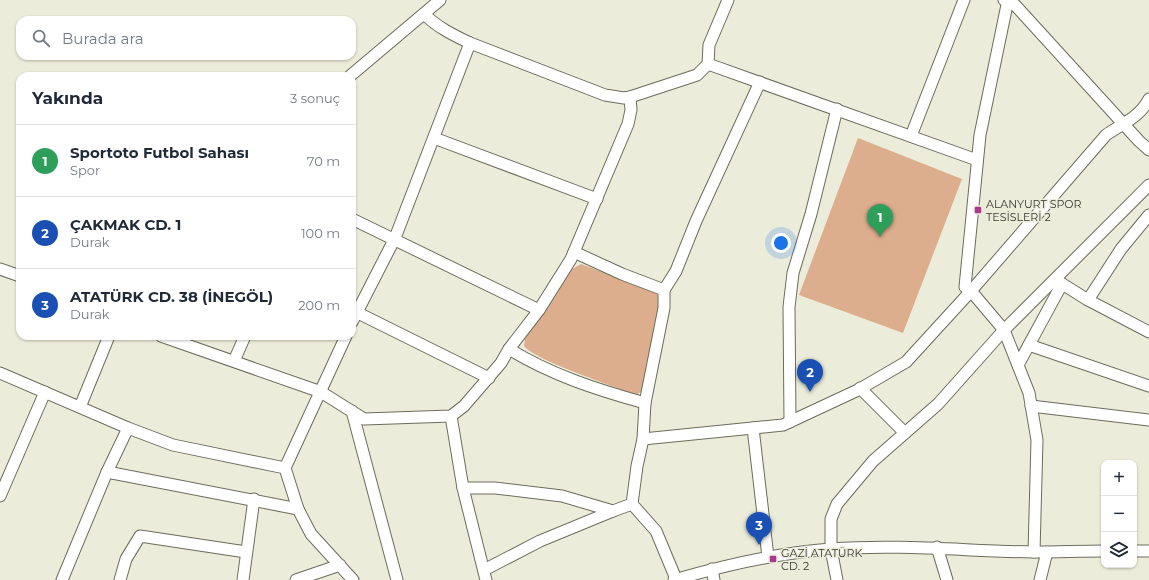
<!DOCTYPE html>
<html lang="tr">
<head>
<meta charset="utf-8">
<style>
	body { margin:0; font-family:Montserrat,sans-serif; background:#f6f6f7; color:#1f2937 }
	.controls { position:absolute; right:12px; bottom:12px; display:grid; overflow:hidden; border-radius:8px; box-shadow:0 1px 3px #0004 }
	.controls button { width:36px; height:36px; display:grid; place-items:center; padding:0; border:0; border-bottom:1px solid #e0e1e3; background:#fff; color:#1f2937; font:20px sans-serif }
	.you { position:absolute; left:781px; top:243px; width:14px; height:14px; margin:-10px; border:3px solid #fff; border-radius:50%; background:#1a73e8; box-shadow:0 0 0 6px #1a73e833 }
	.badge { display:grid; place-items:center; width:26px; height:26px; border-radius:50%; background:#2563eb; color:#fff; font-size:13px; font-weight:700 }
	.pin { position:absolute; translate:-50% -33px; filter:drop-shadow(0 1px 2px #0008) }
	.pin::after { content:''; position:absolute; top:21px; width:14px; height:12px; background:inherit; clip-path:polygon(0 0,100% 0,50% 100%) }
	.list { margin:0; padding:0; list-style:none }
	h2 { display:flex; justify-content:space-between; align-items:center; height:52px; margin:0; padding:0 16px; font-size:17px }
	h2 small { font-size:13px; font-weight:400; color:#747a83 }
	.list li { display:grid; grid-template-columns:26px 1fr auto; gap:12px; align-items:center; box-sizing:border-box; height:72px; padding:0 16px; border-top:1px solid #e0e1e3 }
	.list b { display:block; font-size:15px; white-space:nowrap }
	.list p { margin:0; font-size:13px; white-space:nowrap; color:#747a83 }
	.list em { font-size:13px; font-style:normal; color:#747a83 }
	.icon { flex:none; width:22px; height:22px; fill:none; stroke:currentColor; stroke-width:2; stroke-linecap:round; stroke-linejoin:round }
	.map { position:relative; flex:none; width:1149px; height:580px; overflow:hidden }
	.search { position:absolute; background:#fff; box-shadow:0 1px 3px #0004; left:16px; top:16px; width:340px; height:44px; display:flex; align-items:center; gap:10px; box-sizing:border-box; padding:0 14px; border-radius:12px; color:#747a83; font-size:15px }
	.panel { position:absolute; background:#fff; box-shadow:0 1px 3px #0004; left:16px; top:72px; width:340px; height:268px; border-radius:12px }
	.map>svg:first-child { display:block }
	.green { fill:#ddae8e }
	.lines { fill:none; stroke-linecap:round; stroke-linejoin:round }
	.minor-casing { stroke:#6c6c5d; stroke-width:13 }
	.minor { stroke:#fff; stroke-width:11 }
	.poi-dot { fill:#ad3890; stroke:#ececda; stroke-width:1.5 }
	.labels { text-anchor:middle; stroke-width:3; stroke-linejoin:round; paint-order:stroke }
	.poi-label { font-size:11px; fill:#383831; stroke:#ececda; text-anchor:start }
</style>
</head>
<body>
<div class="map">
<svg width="1149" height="580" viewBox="0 0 1149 580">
	<rect width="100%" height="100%" fill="#ececda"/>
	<!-- green -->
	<g class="green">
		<polygon points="858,138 962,179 903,333 799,295"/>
		<path d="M581,264L656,292L662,299L647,388L636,395C614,386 536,361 524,346L525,339L567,272Z"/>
	</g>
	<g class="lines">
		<defs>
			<g id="minor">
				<polyline points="1004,0 1015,5 1139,141 1149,150"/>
				<polyline points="1008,0 980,135 965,287 971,291 1004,330 1029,393 1037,440 1034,552"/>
				<path d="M424,14C437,27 453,35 470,43L605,95L624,98L630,97L697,75L708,64L709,45L728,0"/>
				<polyline points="708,64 977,160"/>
				<polyline points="350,76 440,0"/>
				<polyline points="911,136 964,0"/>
				<polyline points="434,138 597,199"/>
				<polyline points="352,219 539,310"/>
				<polyline points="574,252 622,274 664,290 664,308 645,403 643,439 637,466 632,504 656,531 676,579"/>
				<polyline points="0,269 20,276"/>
				<polyline points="1056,280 1088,300 1149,332"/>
				<polyline points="664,290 676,271 696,221 760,82"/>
				<polyline points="1088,300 1121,249 1149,215"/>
				<polyline points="352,310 489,378"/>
				<polyline points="352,322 395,238 470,43"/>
				<polyline points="161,336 321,392 364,419 451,416 464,406 501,363 509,349 539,310 571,259 628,124 631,110 630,97"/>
				<polyline points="346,336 285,468 298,509 311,534 353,580"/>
				<polyline points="1029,345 1149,386"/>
				<path d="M509,349C551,375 598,390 645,403"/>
				<polyline points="234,361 245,336"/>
				<polyline points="1018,365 1062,284"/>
				<polyline points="0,373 128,428 173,445 285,468"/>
				<polyline points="860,388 905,433"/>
				<polyline points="1031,406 1149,420"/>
				<polyline points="80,407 109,336"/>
				<polyline points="352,411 397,580"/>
				<polyline points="451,416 463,488 486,580"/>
				<polyline points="790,422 789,307 793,273 811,214 837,109"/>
				<polyline points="753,428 768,557"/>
				<path d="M643,439L783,425L858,390L906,362L971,291L1106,135C1122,124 1140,117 1149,99"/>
				<polyline points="107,472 298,509"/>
				<polyline points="463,488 495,488 562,496 613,511 632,504"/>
				<polyline points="0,496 45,392"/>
				<polyline points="937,547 947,580"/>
				<polyline points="1134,551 1149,551"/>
				<polyline points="712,569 714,580"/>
				<polyline points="484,570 540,541 613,511"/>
				<polyline points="62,580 107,472 128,428"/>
				<polyline points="120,580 126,559 140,536 246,552"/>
				<polyline points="243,580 254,499"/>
				<polyline points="296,580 340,565"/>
				<path d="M674,580C725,565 777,553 831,549C899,544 966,551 1034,552C1057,552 1081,551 1104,551"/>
				<polyline points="837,580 831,549 831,519 837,504 873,461 938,404 1004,330 1149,185"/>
				<polyline points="1040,580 1047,552"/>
			</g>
		</defs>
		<!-- minor casing -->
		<use href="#minor" class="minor-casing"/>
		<!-- minor -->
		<use href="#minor" class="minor"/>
	</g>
	<!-- markers -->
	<g class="poi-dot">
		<rect x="974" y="206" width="8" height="8" rx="2"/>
		<rect x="769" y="555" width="8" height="8" rx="2"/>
	</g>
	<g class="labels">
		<!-- poi labels -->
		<g class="poi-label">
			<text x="986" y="208">ALANYURT SPOR<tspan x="986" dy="13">TESİSLERİ 2</tspan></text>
			<text x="781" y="557">GAZİ ATATÜRK<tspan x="781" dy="13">CD. 2</tspan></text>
		</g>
	</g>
</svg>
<div class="controls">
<button>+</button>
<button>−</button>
<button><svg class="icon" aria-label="layers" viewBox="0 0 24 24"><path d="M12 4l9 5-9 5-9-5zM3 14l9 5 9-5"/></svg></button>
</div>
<div class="you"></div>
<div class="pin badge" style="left:880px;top:237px;background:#2e9e5b">1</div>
<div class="pin badge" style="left:810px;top:392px;background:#1a4fb4">2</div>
<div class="pin badge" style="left:759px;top:545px;background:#1a4fb4">3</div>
<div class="search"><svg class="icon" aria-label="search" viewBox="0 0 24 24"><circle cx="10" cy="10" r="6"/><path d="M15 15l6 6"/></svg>Burada ara</div>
<section class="panel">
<h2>Yakında<small>3 sonuç</small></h2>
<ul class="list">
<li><span class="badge" style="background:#2e9e5b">1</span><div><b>Sportoto Futbol Sahası</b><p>Spor</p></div><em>70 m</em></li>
<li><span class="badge" style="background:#1a4fb4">2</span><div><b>ÇAKMAK CD. 1</b><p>Durak</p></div><em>100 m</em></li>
<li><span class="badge" style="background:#1a4fb4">3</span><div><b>ATATÜRK CD. 38 (İNEGÖL)</b><p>Durak</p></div><em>200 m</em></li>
</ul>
</section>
</div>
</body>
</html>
